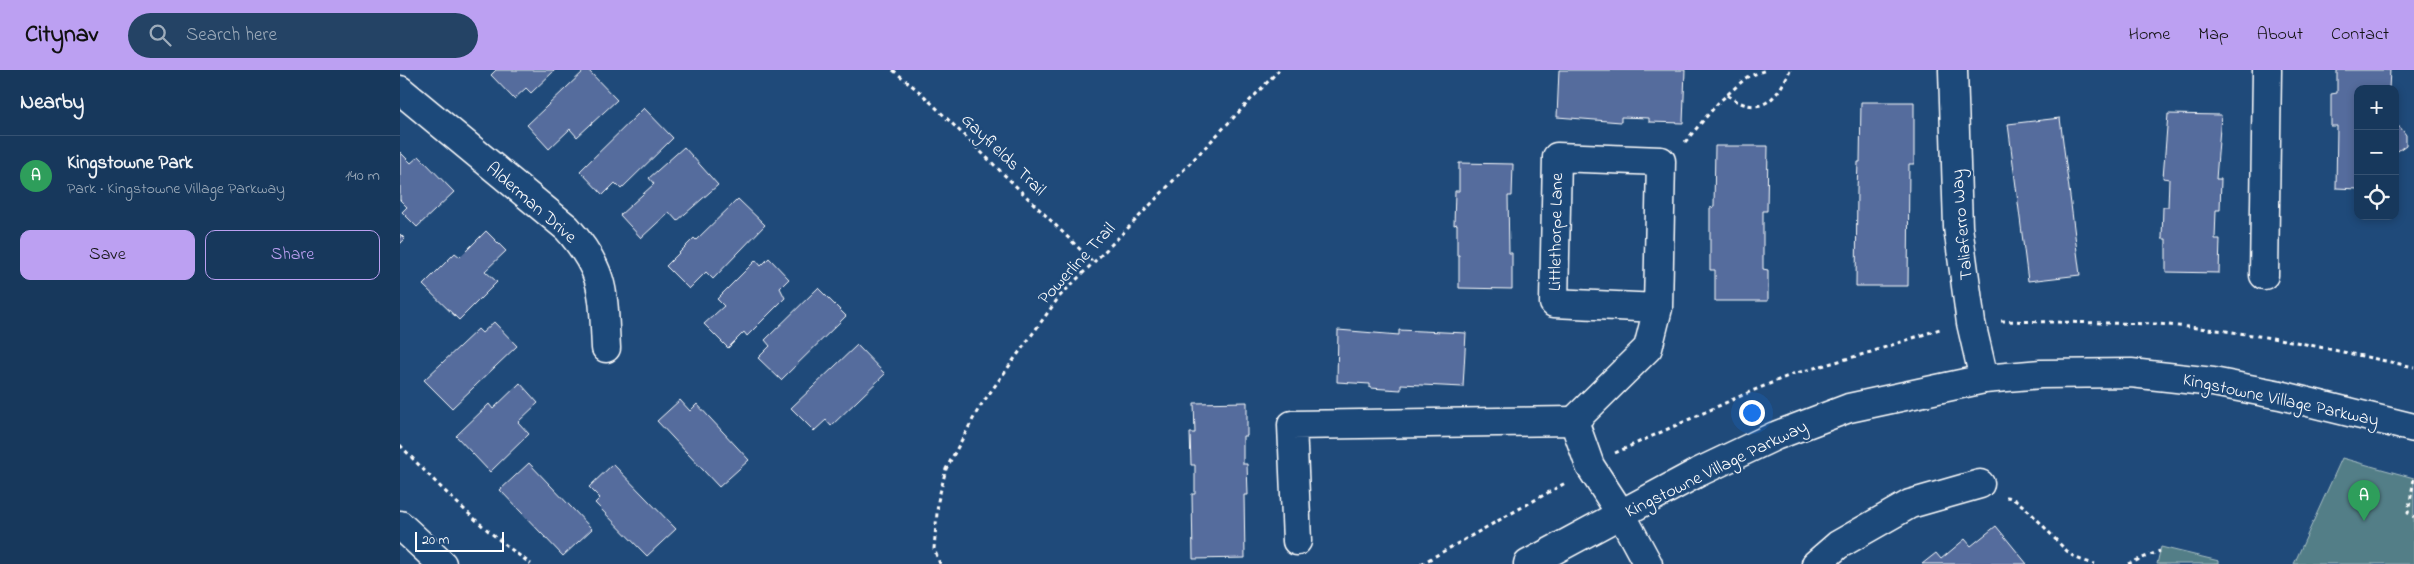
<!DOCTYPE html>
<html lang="en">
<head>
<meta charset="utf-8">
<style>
	body { margin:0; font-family:"Indie Flower",sans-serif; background:#244365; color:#f1f3f6 }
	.controls { position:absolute; right:15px; top:15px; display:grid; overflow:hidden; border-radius:10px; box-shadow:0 2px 8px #0003 }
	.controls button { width:45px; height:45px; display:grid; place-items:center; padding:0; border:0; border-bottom:1px solid #365272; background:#17385c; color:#f1f3f6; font:25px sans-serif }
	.scale { position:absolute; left:15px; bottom:12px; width:89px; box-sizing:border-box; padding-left:5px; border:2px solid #fff; border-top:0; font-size:14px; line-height:18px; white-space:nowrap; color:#fff; -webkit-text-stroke:4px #1f4a7a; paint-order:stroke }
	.you { position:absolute; left:1351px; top:342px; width:18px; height:18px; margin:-12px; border:4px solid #fff; border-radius:50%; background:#1a73e8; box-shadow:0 0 0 8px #1a73e833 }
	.badge { display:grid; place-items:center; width:32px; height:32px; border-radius:50%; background:#bca0f2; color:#fff; font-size:16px; font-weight:700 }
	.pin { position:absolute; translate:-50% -41px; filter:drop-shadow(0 1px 2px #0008) }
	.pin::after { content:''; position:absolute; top:26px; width:18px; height:15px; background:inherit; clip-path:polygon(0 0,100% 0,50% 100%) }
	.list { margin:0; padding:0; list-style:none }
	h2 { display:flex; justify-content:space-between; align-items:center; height:65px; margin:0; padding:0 20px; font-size:21px }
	h2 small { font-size:16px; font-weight:400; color:#9eacbb }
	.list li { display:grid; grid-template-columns:32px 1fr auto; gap:15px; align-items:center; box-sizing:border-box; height:80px; padding:0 20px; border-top:1px solid #365272 }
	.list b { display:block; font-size:19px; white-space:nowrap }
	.list p { margin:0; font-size:16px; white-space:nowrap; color:#9eacbb }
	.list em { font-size:16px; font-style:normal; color:#9eacbb }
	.actions { display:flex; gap:10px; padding:15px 20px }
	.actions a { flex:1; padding:11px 0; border:1px solid #bca0f2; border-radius:10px; text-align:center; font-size:18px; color:#bca0f2 }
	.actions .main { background:#bca0f2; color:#111 }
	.icon { flex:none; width:28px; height:28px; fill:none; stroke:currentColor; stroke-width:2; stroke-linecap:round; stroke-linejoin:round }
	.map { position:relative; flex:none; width:2014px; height:494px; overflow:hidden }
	header { display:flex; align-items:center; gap:30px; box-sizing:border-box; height:70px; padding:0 25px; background:#bca0f2; color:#111 }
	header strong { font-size:24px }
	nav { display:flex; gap:28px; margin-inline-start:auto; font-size:18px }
	.search { width:350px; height:45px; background:#244365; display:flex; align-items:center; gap:12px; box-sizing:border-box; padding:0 18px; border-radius:28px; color:#9eacbb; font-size:19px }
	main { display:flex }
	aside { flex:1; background:#17385c }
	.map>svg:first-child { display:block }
	.green { fill:#527e87; stroke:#a8bec3 }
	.building { fill:#546c9d; stroke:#fff }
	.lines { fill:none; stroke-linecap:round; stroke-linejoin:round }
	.street-casing { stroke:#fff; stroke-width:31 }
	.secondary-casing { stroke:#fff; stroke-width:31 }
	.path { stroke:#fff; stroke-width:3; stroke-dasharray:4 4; stroke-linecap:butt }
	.street { stroke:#1f4a7a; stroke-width:28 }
	.secondary { stroke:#1f4a7a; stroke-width:28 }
	.labels { text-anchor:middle; stroke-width:4.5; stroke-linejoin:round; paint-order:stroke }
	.street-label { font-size:18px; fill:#fff; stroke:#1f4a7a }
</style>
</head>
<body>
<header>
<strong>Citynav</strong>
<div class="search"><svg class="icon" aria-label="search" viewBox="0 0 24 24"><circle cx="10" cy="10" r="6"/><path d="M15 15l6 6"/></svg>Search here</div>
<nav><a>Home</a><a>Map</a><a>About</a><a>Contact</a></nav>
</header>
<main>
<aside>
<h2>Nearby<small></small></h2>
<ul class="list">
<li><span class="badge" style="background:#2e9e5b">A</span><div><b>Kingstowne Park</b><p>Park · Kingstowne Village Parkway</p></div><em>140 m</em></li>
</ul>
<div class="actions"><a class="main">Save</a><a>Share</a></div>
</aside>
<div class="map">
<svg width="2014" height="494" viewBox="0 0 2014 494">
	<rect width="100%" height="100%" fill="#1f4a7a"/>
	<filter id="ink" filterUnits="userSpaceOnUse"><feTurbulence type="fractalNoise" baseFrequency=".02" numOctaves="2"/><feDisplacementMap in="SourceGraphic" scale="10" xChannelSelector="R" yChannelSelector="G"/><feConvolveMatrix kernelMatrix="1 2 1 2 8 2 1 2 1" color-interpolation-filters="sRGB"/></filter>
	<g filter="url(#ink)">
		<!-- green -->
		<g class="green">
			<polygon points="1942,388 2014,408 2014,494 1894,494"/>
			<polygon points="1761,477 1819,491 1819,494 1757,494"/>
		</g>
		<!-- building -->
		<g class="building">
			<polygon points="96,0 155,0 131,23 126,18 114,29 91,5"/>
			<polygon points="185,0 188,0 217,30 177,67 170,59 149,79 127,55"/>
			<polygon points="1159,0 1285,0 1283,53 1249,52 1249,48 1221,47 1221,52 1157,47"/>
			<polygon points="1937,0 1990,0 1989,19 1958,19 1958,119 1936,118 1937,56 1931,56 1931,24 1937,23"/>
			<polygon points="1461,32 1514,32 1514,94 1509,94 1508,216 1456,216 1457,120 1458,92 1460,92"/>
			<polygon points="244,38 273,68 221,119 215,113 203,125 180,101"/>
			<polygon points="1768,44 1821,45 1816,109 1821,109 1820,140 1816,140 1815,169 1820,169 1819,203 1766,202 1766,169 1762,169 1763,137 1768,137 1769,109 1763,108"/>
			<polygon points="1660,48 1680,205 1628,211 1608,54"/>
			<polygon points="2000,57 2006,65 2006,75 1995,83 1995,58"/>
			<polygon points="1315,76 1368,76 1367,141 1363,141 1363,199 1368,200 1368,231 1315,231 1315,200 1310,200 1310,138 1314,137"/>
			<polygon points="284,77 318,115 277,151 269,142 241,168 220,145 254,114 249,108"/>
			<polygon points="0,82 11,93 19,86 54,122 17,157 2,142 7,137 0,130"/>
			<polygon points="1059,93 1113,94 1112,126 1108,126 1109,183 1112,183 1112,219 1059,218 1059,185 1057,185 1057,154 1054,155 1055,121 1059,121"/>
			<polygon points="338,129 365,155 313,209 306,202 289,219 266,196 294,168 296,170"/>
			<polygon points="86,161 106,181 85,201 97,212 59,250 23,215 55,183 60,187"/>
			<polygon points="0,164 5,169 0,174"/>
			<polygon points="369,188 389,209 380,218 385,228 347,266 344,262 328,278 304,254 324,236 317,229 356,190 361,196"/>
			<polygon points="418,218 446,246 381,310 358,288 370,276 365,270"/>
			<polygon points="94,252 117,276 52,338 24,310 78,259 82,263"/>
			<polygon points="938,260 999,265 999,260 1066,263 1063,317 1001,314 1001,320 970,318 970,314 937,312"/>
			<polygon points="457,275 485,304 431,356 426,350 414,361 391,338"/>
			<polygon points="120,313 138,333 118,352 129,364 90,402 56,366 89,334 93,339"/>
			<polygon points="280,330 290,341 297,334 349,390 319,417 257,351"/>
			<polygon points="847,332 847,366 843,366 843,394 847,394 848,425 844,425 845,488 793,489 792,424 795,424 795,395 791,395 790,363 795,363 794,333"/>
			<polygon points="129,393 192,459 163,486 100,420"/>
			<polygon points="213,394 276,459 247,486 195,433 200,428 189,417"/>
			<polygon points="1596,456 1627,494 1522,494 1536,483 1541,489 1565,469 1571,476"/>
		</g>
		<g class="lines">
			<defs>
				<g id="street">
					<polyline points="1553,0 1558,157 1571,253 1584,309"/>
					<path d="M0,20L167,158C206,202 203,223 206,278"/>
					<polyline points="1864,205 1867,0"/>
					<polyline points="1174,351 1248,278 1258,238 1261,91 1157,87 1154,233 1258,238"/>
					<polyline points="897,471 892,355 1174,351 1190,396 1221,444 1248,494"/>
					<polyline points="1416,494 1438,475 1510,434 1580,414"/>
				</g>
				<g id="secondary">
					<polyline points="0,455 42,494"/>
					<polyline points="1128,494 1299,402 1375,366 1449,338 1584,309 1641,304 1731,303 1813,312 1880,325 2014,358"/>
				</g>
			</defs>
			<!-- street casing -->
			<use href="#street" class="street-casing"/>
			<!-- secondary casing -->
			<use href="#secondary" class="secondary-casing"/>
			<!-- path -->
			<g class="path">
				<polyline points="493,0 521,23 693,192"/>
				<path d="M1327,25C1359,48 1376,32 1390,0"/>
				<polyline points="1285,72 1318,33 1347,7 1366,0"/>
				<polyline points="1601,251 1759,254 1826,261 1891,271 2014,297"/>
				<path d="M0,375C41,419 82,459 131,494"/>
				<polyline points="1215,383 1345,324 1393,304 1471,282 1543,258"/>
				<polyline points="2014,409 2008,443 2014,447"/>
				<path d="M1606,427C1623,427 1656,474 1673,486C1679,490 1687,492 1695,494"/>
				<polyline points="540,494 534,479 538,431 546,399 579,338 659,227 730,156 879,0"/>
				<polyline points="1021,494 1167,412"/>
				<polyline points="1728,494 1760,481"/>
			</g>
			<!-- street -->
			<use href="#street" class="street"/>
			<!-- secondary -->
			<use href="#secondary" class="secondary"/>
		</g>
	</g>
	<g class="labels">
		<!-- street labels -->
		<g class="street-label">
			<text transform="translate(604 84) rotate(44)" y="6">Gayfields Trail</text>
			<text transform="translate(132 132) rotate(41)" y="6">Alderman Drive</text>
			<text transform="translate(1561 155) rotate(-95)" y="6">Taliaferro Way</text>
			<text transform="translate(1155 162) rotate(-89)" y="6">Littlethorpe Lane</text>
			<text transform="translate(676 193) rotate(-47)" y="6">Powerline Trail</text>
			<text transform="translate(1881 329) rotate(12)" y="6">Kingstowne Village Parkway</text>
			<text transform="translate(1316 398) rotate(-26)" y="6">Kingstowne Village Parkway</text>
		</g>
	</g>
</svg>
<div class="controls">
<button>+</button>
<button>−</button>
<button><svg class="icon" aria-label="locate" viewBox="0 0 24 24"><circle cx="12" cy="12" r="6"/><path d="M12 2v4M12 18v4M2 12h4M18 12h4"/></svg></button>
</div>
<div class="scale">20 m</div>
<div class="you"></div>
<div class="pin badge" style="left:1964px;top:451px;background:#2e9e5b">A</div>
</div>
</main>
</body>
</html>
